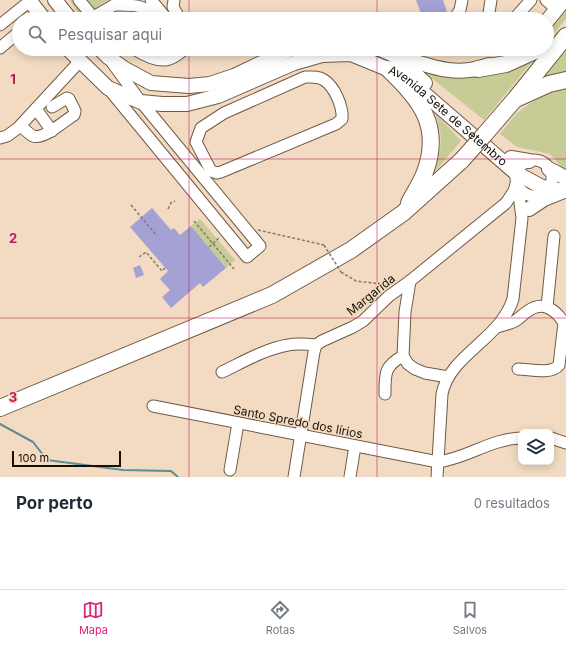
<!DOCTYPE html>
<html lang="pt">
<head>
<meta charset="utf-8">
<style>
	body { margin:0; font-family:Inter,sans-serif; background:#f2f2f3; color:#1f2937 }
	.controls { position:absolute; right:12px; bottom:12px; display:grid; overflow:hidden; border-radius:8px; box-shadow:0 2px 10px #0003 }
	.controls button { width:36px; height:36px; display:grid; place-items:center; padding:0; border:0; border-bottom:1px solid #e0e1e3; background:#fff; color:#1f2937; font:20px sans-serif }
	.scale { position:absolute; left:12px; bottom:10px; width:109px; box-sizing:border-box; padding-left:4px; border:2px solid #181007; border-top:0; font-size:11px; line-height:14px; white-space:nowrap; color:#181007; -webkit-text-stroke:3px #f2dbc2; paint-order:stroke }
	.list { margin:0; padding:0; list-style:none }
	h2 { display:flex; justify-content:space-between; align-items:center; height:52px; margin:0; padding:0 16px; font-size:17px }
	h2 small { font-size:13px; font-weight:400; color:#747a83 }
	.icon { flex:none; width:22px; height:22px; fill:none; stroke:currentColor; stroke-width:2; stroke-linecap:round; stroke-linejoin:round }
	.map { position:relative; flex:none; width:566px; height:477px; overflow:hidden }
	.search { position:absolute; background:#fff; box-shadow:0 2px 10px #0003; left:12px; right:12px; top:12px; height:44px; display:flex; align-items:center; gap:10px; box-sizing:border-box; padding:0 14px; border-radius:22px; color:#747a83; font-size:15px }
	.sheet { height:112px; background:#fff }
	nav { display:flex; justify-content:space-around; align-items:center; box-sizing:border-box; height:56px; border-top:1px solid #e0e1e3; background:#fff; font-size:11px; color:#747a83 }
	nav a { display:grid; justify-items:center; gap:2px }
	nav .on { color:#db2777 }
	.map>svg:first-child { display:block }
	.green { fill:#c7cb95 }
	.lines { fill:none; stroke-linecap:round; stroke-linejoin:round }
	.stream { stroke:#5d8e92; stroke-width:2 }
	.building { fill:#a4a1d5 }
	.minor-casing { stroke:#6f5b45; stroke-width:13 }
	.major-casing { stroke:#6f5b45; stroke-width:16 }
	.highway-casing { stroke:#6f5b45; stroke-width:18 }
	.path { stroke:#887867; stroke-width:1.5; stroke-dasharray:3 2; stroke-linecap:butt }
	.minor { stroke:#fff; stroke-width:11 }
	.major { stroke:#fff; stroke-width:14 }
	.highway { stroke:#fff; stroke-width:16 }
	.highway-bridge-casing { stroke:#6f5b45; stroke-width:18; stroke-linecap:butt }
	.path-bridge { stroke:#887867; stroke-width:1.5; stroke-dasharray:3 2; stroke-linecap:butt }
	.highway-bridge { stroke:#fff; stroke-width:16 }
	.grid { fill:none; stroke:#c2185b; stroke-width:1; stroke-opacity:0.55 }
	.labels { text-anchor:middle; stroke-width:3; stroke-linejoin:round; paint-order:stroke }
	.street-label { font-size:12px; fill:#181007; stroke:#f2dbc2 }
	.grid-label { font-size:13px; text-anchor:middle; font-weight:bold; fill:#c2185b; stroke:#f2dbc2; stroke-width:3; stroke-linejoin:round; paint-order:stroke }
</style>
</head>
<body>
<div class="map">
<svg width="566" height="477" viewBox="0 0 566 477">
	<rect width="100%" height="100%" fill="#f2dbc2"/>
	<!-- green -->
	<g class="green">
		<polygon points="69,0 108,0 82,18"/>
		<polygon points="566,4 566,19 556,31 547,36 547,28"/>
		<polygon points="566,47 566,73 538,83"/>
		<polygon points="536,57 484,120 424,72 468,76"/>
		<polygon points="566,86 566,170 564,170 550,154 517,147 500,134 517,113 545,93"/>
		<polygon points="436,114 461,141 426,182 440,151 441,137"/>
		<polygon points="200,219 235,260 226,268 191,226"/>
	</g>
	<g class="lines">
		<!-- stream -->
		<polyline class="stream" points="0,424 33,442 47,460 123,470 171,471 178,477"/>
	</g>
	<!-- building -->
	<g class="building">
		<polygon points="416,0 443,0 447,12 427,19 423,19"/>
		<polygon points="152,208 171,230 174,228 180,235 191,226 226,268 203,287 200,283 171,308 162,297 170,290 160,279 168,271 130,227"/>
		<polygon points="140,265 144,275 136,278 133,268"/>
	</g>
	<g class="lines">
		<defs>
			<g id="minor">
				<polyline points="79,0 93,17"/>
				<polyline points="151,0 167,19"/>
				<polyline points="174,0 173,7 180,19"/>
				<polyline points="546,0 556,9"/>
				<path d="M115,5C132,5 146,4 158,19"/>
				<polyline points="90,19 121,1"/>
				<polyline points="454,19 460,10 462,0"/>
				<polyline points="488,19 491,0"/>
				<polyline points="514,19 531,0"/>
				<polyline points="0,25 30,1"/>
				<polyline points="0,48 19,32"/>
				<path d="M134,49C142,54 156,61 166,60C173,59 180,53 185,49"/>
				<path d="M305,77C312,77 318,76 324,80C335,87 343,107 342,119L336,124L221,172L217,173L211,171L196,142L201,128L224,113Z"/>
				<polyline points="108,88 247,257 260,246 141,102 113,64"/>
				<polyline points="36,109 52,131"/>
				<path d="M21,126C24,129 29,134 33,136C44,140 65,120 74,115L75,111L69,99L67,98L52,107"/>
				<polyline points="0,138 7,136 18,128 80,61"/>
				<circle cx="534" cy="178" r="18"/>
				<polyline points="410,281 405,312 403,356 408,364 415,369 425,373 448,377"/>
				<polyline points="547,307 554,236"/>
				<path d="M497,327C503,325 510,324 515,321C520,318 523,314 528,311C543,300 556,310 564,323L559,365C551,375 530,369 518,369"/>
				<path d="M222,372C243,362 265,349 288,345C297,343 307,344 316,345"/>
				<path d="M385,394C385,374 384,366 403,356"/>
				<path d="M153,406L438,462C468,458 490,439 521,438"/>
				<polyline points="551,438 566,443"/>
				<polyline points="230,470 238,423"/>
				<polyline points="294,477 314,352 316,345 322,341 353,327 363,321 389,296 410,281 506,203 514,191 516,184"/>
				<polyline points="350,477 355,446"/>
				<path d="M437,477L442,394C450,354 500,340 513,299L522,218L518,187"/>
			</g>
			<g id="major">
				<polyline points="29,0 44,19"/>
				<polyline points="55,0 70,19"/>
				<polyline points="547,21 564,0"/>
				<path id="s1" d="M68,49L108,88L141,102L162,104H187L218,96L294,63L322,55L351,54L400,74L412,83L516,173L542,187L566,191"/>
				<polyline points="100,49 108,57 125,69 151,83 189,86 210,84 234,76 291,49"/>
				<polyline points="380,49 394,55 425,83"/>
				<path d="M398,56C429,66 457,78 489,65"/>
				<polyline points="511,158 529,161"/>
				<polyline points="549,169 566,178"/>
				<polyline points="529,209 544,199 564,191"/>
			</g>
			<g id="highway">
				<path d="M388,69C420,99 442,126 425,172C421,183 414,193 409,203"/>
				<polyline points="478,69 506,64 539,49"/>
				<polyline points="518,98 549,84 566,80"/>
				<polyline points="485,134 516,98 566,36"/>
				<polyline points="0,408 272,295 351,250 403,213 462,160"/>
			</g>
		</defs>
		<!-- minor casing -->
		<use href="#minor" class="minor-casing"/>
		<!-- major casing -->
		<use href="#major" class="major-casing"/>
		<!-- highway casing -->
		<use href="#highway" class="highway-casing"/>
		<!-- path -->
		<g class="path">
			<polyline points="131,205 157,236"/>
			<polyline points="168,209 171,203 175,201"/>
			<polyline points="194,221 234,269"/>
			<polyline points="258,230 324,245"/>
			<polyline points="209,247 219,238"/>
			<polyline points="139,257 146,252 162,271 165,268"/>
			<polyline points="341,272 356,281 390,285"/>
		</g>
		<!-- minor -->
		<use href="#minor" class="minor"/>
		<!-- major -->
		<use href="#major" class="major"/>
		<!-- highway -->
		<use href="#highway" class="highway"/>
		<defs>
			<polyline id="highway-bridge" points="462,160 485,134"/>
		</defs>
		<!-- highway-bridge casing -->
		<use href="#highway-bridge" class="highway-bridge-casing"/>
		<!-- path-bridge -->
		<polyline class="path-bridge" points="324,245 341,272"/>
		<!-- highway-bridge -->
		<use href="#highway-bridge" class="highway-bridge"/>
	</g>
	<!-- grid -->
	<path class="grid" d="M189,0V19M377,0V19M189,49V477M377,49V477M0,159H566M0,318H566"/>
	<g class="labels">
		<!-- street labels -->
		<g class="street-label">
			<text dy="4" stroke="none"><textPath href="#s1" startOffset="427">Avenida Sete de Setembro</textPath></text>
			<text transform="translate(371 295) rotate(-39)" y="4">Margarida</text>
			<text transform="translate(298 422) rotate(11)" y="4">Santo Spredo dos lírios</text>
		</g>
	</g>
	<g class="grid-label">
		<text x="13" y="84">1</text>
		<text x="13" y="243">2</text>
		<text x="13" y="402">3</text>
	</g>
</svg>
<div class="controls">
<button><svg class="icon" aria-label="layers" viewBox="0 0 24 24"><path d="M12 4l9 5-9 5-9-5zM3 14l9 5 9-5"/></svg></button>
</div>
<div class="scale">100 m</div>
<div class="search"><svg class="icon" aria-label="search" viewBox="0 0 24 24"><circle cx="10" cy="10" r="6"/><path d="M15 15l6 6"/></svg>Pesquisar aqui</div>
</div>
<section class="sheet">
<h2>Por perto<small>0 resultados</small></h2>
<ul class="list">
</ul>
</section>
<nav>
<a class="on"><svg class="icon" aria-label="map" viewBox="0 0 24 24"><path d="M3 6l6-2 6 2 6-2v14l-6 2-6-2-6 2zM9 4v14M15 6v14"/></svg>Mapa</a>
<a><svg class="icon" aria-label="directions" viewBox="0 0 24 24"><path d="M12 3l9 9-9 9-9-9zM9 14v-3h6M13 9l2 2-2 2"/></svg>Rotas</a>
<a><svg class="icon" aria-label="saved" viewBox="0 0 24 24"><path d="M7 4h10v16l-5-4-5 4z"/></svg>Salvos</a>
</nav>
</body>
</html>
